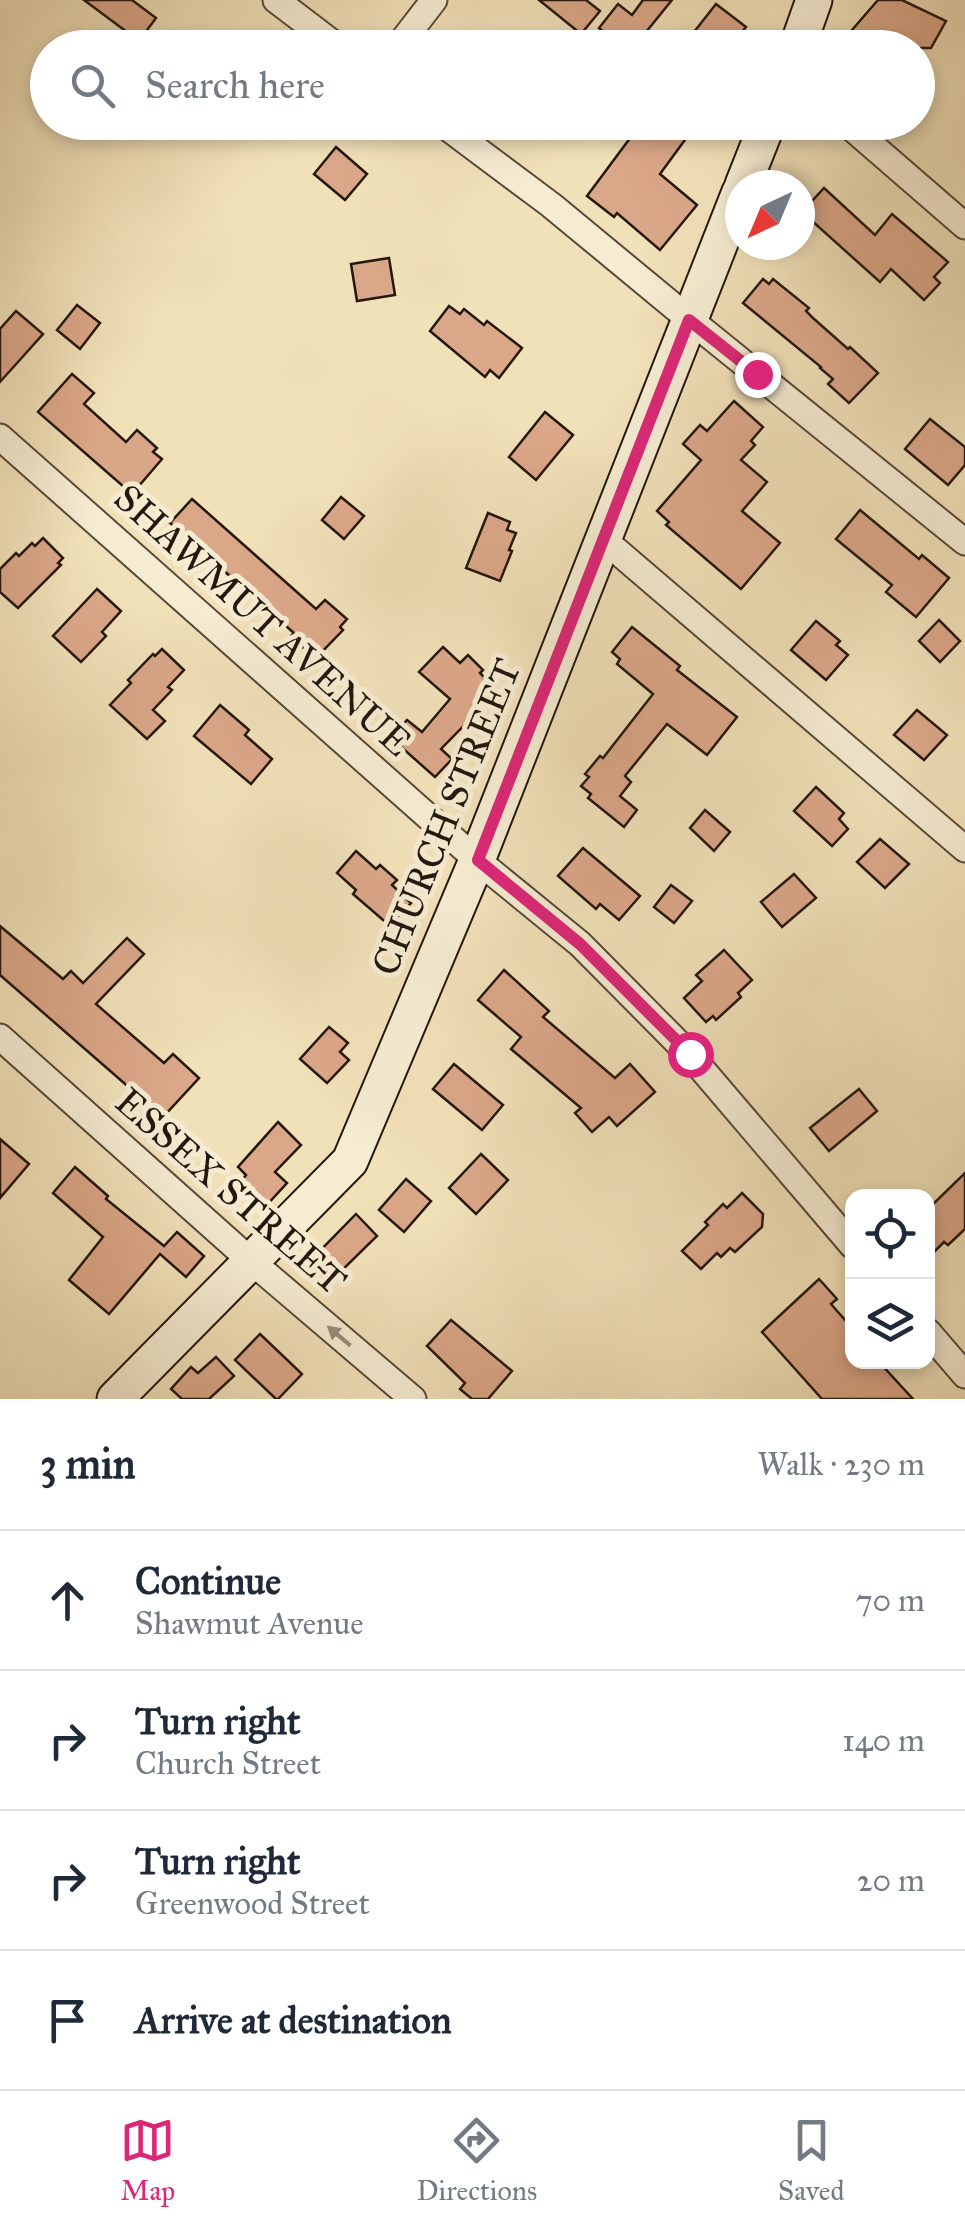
<!DOCTYPE html>
<html lang="en">
<head>
<meta charset="utf-8">
<style>
	body { margin:0; font-family:"IM FELL Great Primer",serif; background:#f2f2f3; color:#1f2937 }
	.controls { position:absolute; right:30px; bottom:30px; display:grid; overflow:hidden; border-radius:20px; box-shadow:0 5px 15px #0003 }
	.controls button { width:90px; height:90px; display:grid; place-items:center; padding:0; border:0; border-bottom:2px solid #e0e1e3; background:#fff; color:#1f2937; font:50px sans-serif }
	.compass { position:absolute; left:725px; top:170px; width:90px; height:90px; border-radius:50%; background:#fff; box-shadow:0 5px 15px #0003; rotate:224deg }
	.stop { position:absolute; width:30px; height:30px; margin:-22px; border:8px solid #db2777; border-radius:50%; background:#fff }
	.stop.end { background:#db2777; border-color:#fff; box-shadow:0 2px 10px #0008 }
	.list { margin:0; padding:0; list-style:none }
	h2 { display:flex; justify-content:space-between; align-items:center; height:130px; margin:0; padding:0 40px; font-size:42px }
	h2 small { font-size:32px; font-weight:400; color:#747a83 }
	.list li { display:grid; grid-template-columns:65px 1fr auto; gap:30px; align-items:center; box-sizing:border-box; height:140px; padding:0 40px; border-top:2px solid #e0e1e3 }
	.list b { display:block; font-size:38px; white-space:nowrap }
	.list p { margin:0; font-size:32px; white-space:nowrap; color:#747a83 }
	.list em { font-size:32px; font-style:normal; color:#747a83 }
	.icon { flex:none; width:55px; height:55px; fill:none; stroke:currentColor; stroke-width:2; stroke-linecap:round; stroke-linejoin:round }
	.map { position:relative; flex:none; width:965px; height:1399px; overflow:hidden }
	.search { position:absolute; background:#fff; box-shadow:0 5px 15px #0003; left:30px; right:30px; top:30px; height:110px; display:flex; align-items:center; gap:25px; box-sizing:border-box; padding:0 35px; border-radius:55px; color:#747a83; font-size:38px }
	.sheet { height:690px; background:#fff }
	nav { display:flex; justify-content:space-around; align-items:center; box-sizing:border-box; height:140px; border-top:2px solid #e0e1e3; background:#fff; font-size:28px; color:#747a83 }
	nav a { display:grid; justify-items:center; gap:5px }
	nav .on { color:#db2777 }
	.map>svg:first-child { display:block }
	.building { fill:#dba789; stroke:#24170e; stroke-width:2.5 }
	.lines { fill:none; stroke-linecap:round; stroke-linejoin:round }
	.street-casing { stroke:#574a39; stroke-width:29 }
	.secondary-casing { stroke:#24170e; stroke-width:39 }
	.street { stroke:#f6ecd2; stroke-width:25 }
	.secondary { stroke:#f6ecd2; stroke-width:35 }
	.oneway { fill:#988c7a }
	.route { stroke:#db2777; stroke-width:12 }
	.labels { text-anchor:middle; stroke-width:10; stroke-linejoin:round; paint-order:stroke }
	.street-label { font-size:38px; fill:#24170e; stroke:#f6ecd2 }
</style>
</head>
<body>
<div class="map">
<svg width="965" height="1399" viewBox="0 0 965 1399">
	<rect width="100%" height="100%" fill="#f1e1b9"/>
	<filter id="stains"><feTurbulence type="fractalNoise" baseFrequency=".002" numOctaves="4"/><feColorMatrix values="0 0 0 0 .2 0 0 0 0 .09 0 0 0 0 .02 0 0 0 .5 -.17"/></filter>
	<radialGradient id="worn" r=".72"><stop offset=".6" stop-color="#630" stop-opacity="0"/><stop offset="1" stop-color="#630" stop-opacity=".3"/></radialGradient>
	<!-- building -->
	<g class="building">
		<polygon points="84,0 132,0 156,18 139,41"/>
		<polygon points="539,0 586,0 600,11 581,34"/>
		<polygon points="643,0 672,0 633,48 623,48 599,28 618,4 632,15"/>
		<polygon points="878,0 902,0 946,21 931,48 843,48 856,33 852,30"/>
		<polygon points="716,4 746,27 729,48 713,48 694,32"/>
		<polygon points="642,122 698,122 660,174 697,205 660,250 617,213 614,217 587,196"/>
		<polygon points="336,147 367,174 345,200 314,174"/>
		<polygon points="824,188 875,235 892,214 948,262 934,277 940,283 924,300 891,269 880,282 802,212"/>
		<polygon points="389,258 395,295 357,301 351,264"/>
		<polygon points="763,279 769,284 773,279 809,308 806,311 813,318 848,349 850,347 878,373 849,403 828,384 833,379 820,368 821,367 743,303"/>
		<polygon points="77,305 100,323 80,349 57,330"/>
		<polygon points="449,306 460,314 464,309 484,325 487,321 522,348 499,378 490,370 485,377 430,331"/>
		<polygon points="16,311 43,334 0,382 0,329"/>
		<polygon points="72,374 94,393 84,404 126,442 137,430 157,448 153,452 162,459 132,494 38,412"/>
		<polygon points="734,401 763,427 751,441 755,445 741,460 767,482 742,511 780,543 741,589 666,525 669,522 657,511 701,460 683,444 700,425 707,431"/>
		<polygon points="545,412 573,435 536,480 509,457"/>
		<polygon points="930,419 965,447 965,465 948,485 905,449"/>
		<polygon points="341,497 364,516 344,539 322,520"/>
		<polygon points="192,499 316,609 325,600 347,619 340,627 343,630 315,659 291,636 294,633 170,523"/>
		<polygon points="860,510 919,559 922,555 949,578 916,617 886,592 892,585 836,539"/>
		<polygon points="488,513 510,522 507,530 516,533 509,550 512,551 500,581 466,568"/>
		<polygon points="43,538 63,558 58,563 61,565 18,608 0,592 0,569 16,553 19,556 32,543 35,546"/>
		<polygon points="97,589 121,611 102,632 106,636 81,662 53,636"/>
		<polygon points="939,620 960,641 940,662 919,641"/>
		<polygon points="816,621 840,641 836,645 848,655 826,680 791,650"/>
		<polygon points="632,627 680,666 677,670 737,717 707,755 667,724 625,776 631,782 620,796 637,810 624,827 588,798 591,794 581,786 589,777 585,774 600,756 603,758 653,694 617,664 620,659 612,652"/>
		<polygon points="443,647 460,663 468,655 483,670 480,673 490,683 488,686 491,690 484,697 488,701 441,749 452,759 435,777 391,738 407,720 422,732 450,699 419,672"/>
		<polygon points="162,649 184,670 168,687 172,690 153,710 165,721 147,739 110,705 131,683 128,680 153,654 155,656"/>
		<polygon points="220,705 249,730 245,735 272,759 251,784 194,736"/>
		<polygon points="917,710 947,735 924,760 894,735"/>
		<polygon points="816,787 844,813 839,819 848,829 832,846 794,811"/>
		<polygon points="705,810 730,832 714,851 690,828"/>
		<polygon points="880,839 909,864 885,888 857,862"/>
		<polygon points="583,848 640,896 619,920 600,904 596,909 558,876"/>
		<polygon points="356,851 376,869 380,865 397,880 392,885 411,903 390,926 353,894 356,890 337,873"/>
		<polygon points="794,874 816,898 782,927 761,902"/>
		<polygon points="671,885 692,901 674,923 654,907"/>
		<polygon points="0,926 63,979 71,971 83,983 127,938 144,954 96,1004 164,1063 173,1054 199,1078 163,1117 0,975"/>
		<polygon points="724,950 752,980 738,993 741,997 716,1020 713,1016 706,1022 684,998 702,981 696,975"/>
		<polygon points="504,970 549,1011 543,1017 615,1078 630,1064 655,1092 617,1126 609,1117 592,1132 575,1113 581,1108 511,1049 521,1037 478,1000"/>
		<polygon points="329,1027 348,1043 340,1052 349,1060 327,1083 300,1059"/>
		<polygon points="454,1064 503,1105 482,1130 433,1089"/>
		<polygon points="859,1089 877,1111 829,1151 810,1128"/>
		<polygon points="278,1122 301,1145 275,1172 287,1183 264,1208 239,1184 246,1175 238,1167"/>
		<polygon points="0,1139 29,1164 0,1198"/>
		<polygon points="481,1154 508,1180 476,1214 449,1188"/>
		<polygon points="75,1167 108,1196 106,1199 164,1246 177,1232 204,1256 186,1277 160,1254 109,1314 69,1280 103,1237 53,1193"/>
		<polygon points="965,1173 965,1229 948,1245 944,1242 928,1258 928,1209"/>
		<polygon points="406,1179 431,1201 404,1232 379,1210"/>
		<polygon points="742,1193 763,1214 762,1227 735,1252 730,1248 721,1257 717,1253 701,1269 682,1251 708,1225 705,1222 723,1204 727,1208"/>
		<polygon points="356,1214 377,1236 332,1280 311,1260"/>
		<polygon points="819,1279 837,1299 831,1304 852,1328 852,1362 879,1362 913,1399 822,1399 762,1332"/>
		<polygon points="451,1320 512,1371 488,1399 472,1399 460,1389 465,1383 427,1346"/>
		<polygon points="260,1334 302,1374 278,1399 276,1399 235,1360"/>
		<polygon points="216,1357 234,1376 209,1399 182,1399 171,1389 191,1367 198,1373"/>
	</g>
	<g class="lines">
		<defs>
			<g id="street">
				<polyline points="276,0 339,48"/>
				<polyline points="397,48 434,0"/>
				<polyline points="440,122 551,205 689,319 965,542"/>
				<polyline points="845,122 965,226"/>
				<polyline points="0,437 477,860 580,944 689,1054 852,1245"/>
				<polyline points="603,539 965,849"/>
				<polyline points="0,1037 251,1261 413,1399"/>
				<polyline points="928,1332 965,1375"/>
			</g>
			<g id="secondary">
				<polyline points="797,48 814,0"/>
				<polyline points="743,185 768,122"/>
				<polyline points="115,1399 350,1161 477,860 740,192"/>
			</g>
		</defs>
		<!-- street casing -->
		<use href="#street" class="street-casing"/>
		<!-- secondary casing -->
		<use href="#secondary" class="secondary-casing"/>
		<!-- street -->
		<use href="#street" class="street"/>
		<!-- secondary -->
		<use href="#secondary" class="secondary"/>
	</g>
	<!-- one-way arrows -->
	<defs><path id="oneway-solid" d="M-6-.8H1V-3.2L6.5 0L1 3.2V.8H-6Z" transform="scale(2.5)"/></defs>
	<use class="oneway" href="#oneway-solid" transform="translate(339 1336) rotate(-140)"/>
	<g class="lines">
		<!-- route -->
		<polyline class="route" points="690,1054 580,944 478,860 689,320 757,374"/>
	</g>
	<g class="labels">
		<!-- street labels -->
		<g class="street-label">
			<text transform="translate(263 620) rotate(42)" y="13">SHAWMUT AVENUE</text>
			<text transform="translate(446 817) rotate(-68)" y="13">CHURCH STREET</text>
			<text transform="translate(231 1191) rotate(41)" y="13">ESSEX STREET</text>
		</g>
	</g>
	<rect width="100%" height="100%" filter="url(#stains)"/>
	<rect width="100%" height="100%" fill="url(#worn)"/>
</svg>
<div class="controls">
<button><svg class="icon" aria-label="locate" viewBox="0 0 24 24"><circle cx="12" cy="12" r="6"/><path d="M12 2v4M12 18v4M2 12h4M18 12h4"/></svg></button>
<button><svg class="icon" aria-label="layers" viewBox="0 0 24 24"><path d="M12 4l9 5-9 5-9-5zM3 14l9 5 9-5"/></svg></button>
</div>
<svg class="compass" viewBox="-18 -18 36 36"><path d="M0-13l5 13h-10z" fill="#e53935"/><path d="M0 13l5-13h-10z" fill="#747a83"/></svg>
<div class="stop" style="left:690px;top:1054px"></div>
<div class="stop end" style="left:757px;top:374px"></div>
<div class="search"><svg class="icon" aria-label="search" viewBox="0 0 24 24"><circle cx="10" cy="10" r="6"/><path d="M15 15l6 6"/></svg>Search here</div>
</div>
<section class="sheet">
<h2>3 min<small>Walk · 230 m</small></h2>
<ul class="list">
<li><svg class="icon" aria-label="ahead" viewBox="0 0 24 24"><path d="M12 20V5M6 11l6-6 6 6"/></svg><div><b>Continue</b><p>Shawmut Avenue</p></div><em>70 m</em></li>
<li><svg class="icon" aria-label="right" viewBox="0 0 24 24"><path d="M7 20v-9h11M14 6l5 5-5 5"/></svg><div><b>Turn right</b><p>Church Street</p></div><em>140 m</em></li>
<li><svg class="icon" aria-label="right" viewBox="0 0 24 24"><path d="M7 20v-9h11M14 6l5 5-5 5"/></svg><div><b>Turn right</b><p>Greenwood Street</p></div><em>20 m</em></li>
<li><svg class="icon" aria-label="arrive" viewBox="0 0 24 24"><path d="M6 21V4h12l-3 4 3 4H6"/></svg><div><b>Arrive at destination</b></div></li>
</ul>
</section>
<nav>
<a class="on"><svg class="icon" aria-label="map" viewBox="0 0 24 24"><path d="M3 6l6-2 6 2 6-2v14l-6 2-6-2-6 2zM9 4v14M15 6v14"/></svg>Map</a>
<a><svg class="icon" aria-label="directions" viewBox="0 0 24 24"><path d="M12 3l9 9-9 9-9-9zM9 14v-3h6M13 9l2 2-2 2"/></svg>Directions</a>
<a><svg class="icon" aria-label="saved" viewBox="0 0 24 24"><path d="M7 4h10v16l-5-4-5 4z"/></svg>Saved</a>
</nav>
</body>
</html>
